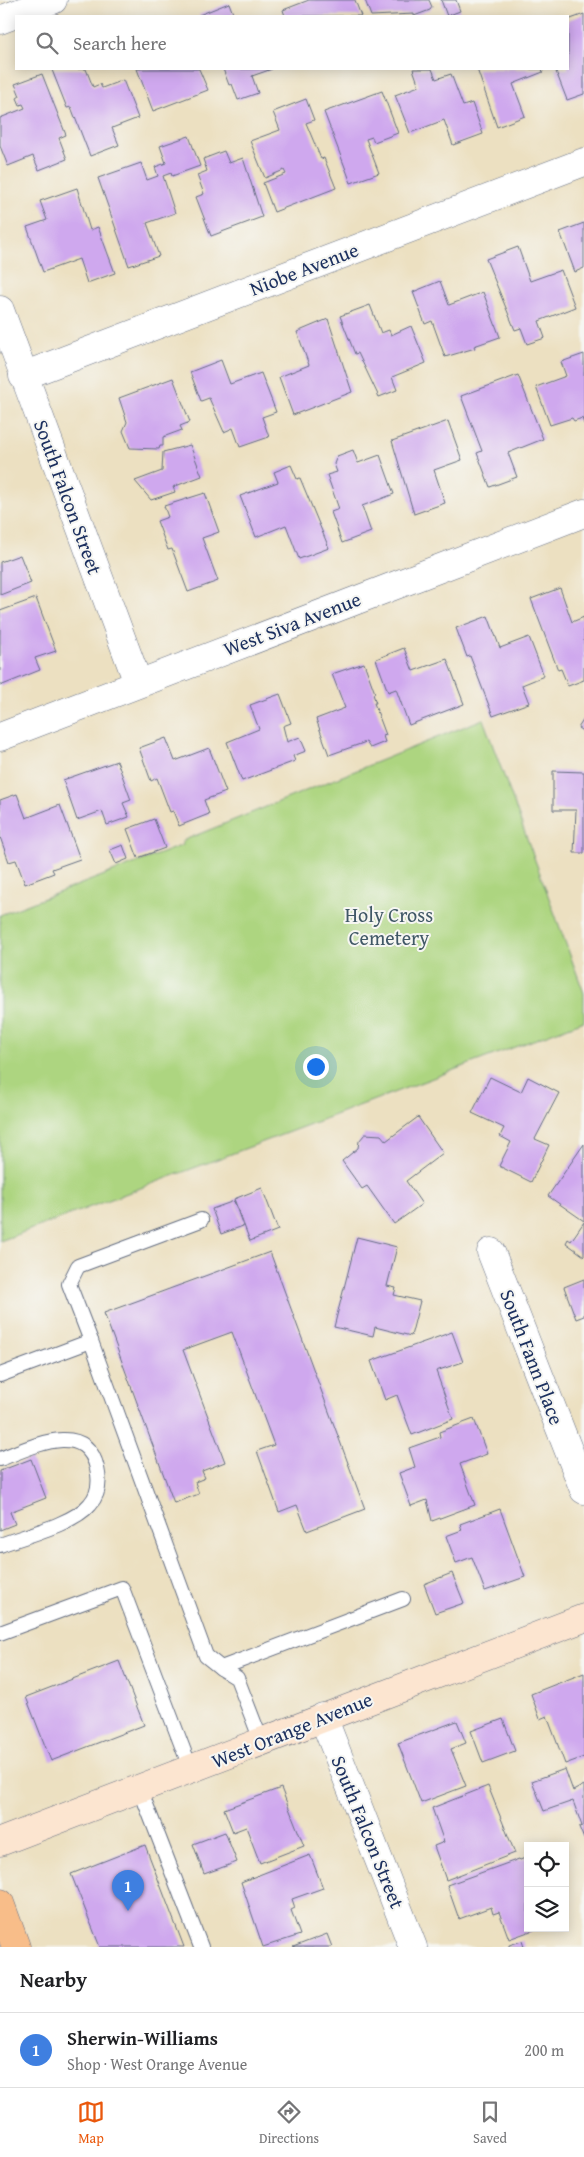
<!DOCTYPE html>
<html lang="en">
<head>
<meta charset="utf-8">
<style>
	body { margin:0; font-family:"Gentium Book Plus",serif; background:#f2f2f2; color:#202124 }
	.controls { position:absolute; right:15px; bottom:15px; display:grid; overflow:hidden; border-radius:0px; box-shadow:0 2px 12px #0003 }
	.controls button { width:45px; height:45px; display:grid; place-items:center; padding:0; border:0; border-bottom:1px solid #e0e0e0; background:#fff; color:#202124; font:25px sans-serif }
	.you { position:absolute; left:315px; top:1066px; width:18px; height:18px; margin:-12px; border:4px solid #fff; border-radius:50%; background:#1a73e8; box-shadow:0 0 0 8px #1a73e833 }
	.badge { display:grid; place-items:center; width:32px; height:32px; border-radius:50%; background:#ea580c; color:#fff; font-size:16px; font-weight:700 }
	.pin { position:absolute; translate:-50% -41px; filter:drop-shadow(0 1px 2px #0008) }
	.pin::after { content:''; position:absolute; top:26px; width:18px; height:15px; background:inherit; clip-path:polygon(0 0,100% 0,50% 100%) }
	.list { margin:0; padding:0; list-style:none }
	h2 { display:flex; justify-content:space-between; align-items:center; height:65px; margin:0; padding:0 20px; font-size:21px }
	h2 small { font-size:16px; font-weight:400; color:#757577 }
	.list li { display:grid; grid-template-columns:32px 1fr auto; gap:15px; align-items:center; box-sizing:border-box; height:75px; padding:0 20px; border-top:1px solid #e0e0e0 }
	.list b { display:block; font-size:19px; white-space:nowrap }
	.list p { margin:0; font-size:16px; white-space:nowrap; color:#757577 }
	.list em { font-size:16px; font-style:normal; color:#757577 }
	.icon { flex:none; width:28px; height:28px; fill:none; stroke:currentColor; stroke-width:2; stroke-linecap:round; stroke-linejoin:round }
	.map { position:relative; flex:none; width:584px; height:1947px; overflow:hidden }
	.search { position:absolute; background:#fff; box-shadow:0 2px 12px #0003; left:15px; right:15px; top:15px; height:55px; display:flex; align-items:center; gap:12px; box-sizing:border-box; padding:0 18px; border-radius:0px; color:#757577; font-size:19px }
	.sheet { height:140px; background:#fff }
	nav { display:flex; justify-content:space-around; align-items:center; box-sizing:border-box; height:70px; border-top:1px solid #e0e0e0; background:#fff; font-size:14px; color:#757577 }
	nav a { display:grid; justify-items:center; gap:2px }
	nav .on { color:#ea580c }
	.map>svg:first-child { display:block }
	.green { fill:#add580; stroke:#64826f }
	.building { fill:#cfa8ee }
	.lines { fill:none; stroke-linecap:round; stroke-linejoin:round }
	.lane-casing { stroke:#646d81; stroke-width:16 }
	.street-casing { stroke:#646d81; stroke-width:29 }
	.secondary-casing { stroke:#646d81; stroke-width:29 }
	.primary-casing { stroke:#646d81; stroke-width:29 }
	.lane { stroke:#fff; stroke-width:14 }
	.street { stroke:#fff; stroke-width:28 }
	.secondary { stroke:#fce5d0; stroke-width:28 }
	.primary { stroke:#f8bd89; stroke-width:28 }
	.labels { text-anchor:middle; stroke-width:4; stroke-linejoin:round; paint-order:stroke }
	.street-label { font-size:20px; fill:#1b2f5e; stroke:#f6f6f2 }
	.park-label { font-size:20px; fill:#405866; stroke:#f6f6f2 }
</style>
</head>
<body>
<div class="map">
<svg width="584" height="1947" viewBox="0 0 584 1947">
	<rect width="100%" height="100%" fill="#f6f6f2"/>
	<filter id="ink" filterUnits="userSpaceOnUse"><feTurbulence type="fractalNoise" baseFrequency=".02" numOctaves="2"/><feDisplacementMap in="SourceGraphic" scale="10" xChannelSelector="R" yChannelSelector="G"/><feConvolveMatrix kernelMatrix="1 2 1 2 8 2 1 2 1" color-interpolation-filters="sRGB"/></filter>
	<filter id="wash" filterUnits="userSpaceOnUse"><feTurbulence type="fractalNoise" baseFrequency=".0096" numOctaves="4" result="noise"/><feDisplacementMap in="SourceGraphic" scale="20" xChannelSelector="R" yChannelSelector="G"/><feGaussianBlur stdDeviation="1.12" result="paint"/><feColorMatrix in="noise" values="0 0 0 0 0 0 0 0 0 0 0 0 0 0 0 0 0 1.4 0 .05"/><feComposite in="paint" operator="in"/></filter>
	<g filter="url(#wash)">
		<rect width="100%" height="100%" fill="#ece0c1"/>
		<!-- green -->
		<polygon class="green" points="483,719 584,993 584,1021 0,1241 0,915 183,845 182,841"/>
		<g id="blocks">
			<!-- building -->
			<g class="building">
				<polygon points="309,0 355,0 361,16 285,16 283,10"/>
				<polygon points="365,0 429,0 432,7 430,10 414,16 414,14 371,16"/>
				<polygon points="441,0 456,0 460,11 447,16"/>
				<polygon points="229,3 234,16 199,16 199,15"/>
				<polygon points="584,14 584,94 567,100 555,69 568,69 568,20"/>
				<polygon points="56,69 86,69 93,87 100,84 102,88 123,80 138,118 112,128 119,145 90,156 71,107 67,108 52,70"/>
				<polygon points="137,69 199,69 208,90 153,111"/>
				<polygon points="223,69 272,69 252,76 258,93 238,100 232,84 229,85"/>
				<polygon points="413,69 432,69 436,79 451,74 463,106 472,103 483,134 453,145 444,120 410,133 395,95 419,86"/>
				<polygon points="477,69 542,69 543,72 513,84 525,116 497,127"/>
				<polygon points="42,74 66,135 59,138 67,159 39,170 33,156 8,166 0,146 0,118 25,108 23,104 20,105 17,98 20,96 15,84"/>
				<polygon points="382,91 398,133 374,142 372,137 366,139 379,173 351,183 324,112"/>
				<polygon points="306,99 314,120 306,123 321,159 324,158 336,188 274,212 263,183 286,174 284,170 265,178 250,141 280,130 273,112"/>
				<polygon points="189,136 200,166 172,176 171,173 163,176 175,213 147,223 159,256 129,266 98,178 141,163 147,180 158,176 155,167 166,163 160,146"/>
				<polygon points="224,151 229,163 243,158 262,217 211,236 196,197 204,194 197,175 207,171 203,159"/>
				<polygon points="77,188 90,230 98,227 115,273 87,283 79,259 43,272 27,227 47,220 40,201"/>
				<polygon points="584,223 584,268 575,272 560,232"/>
				<polygon points="518,247 530,281 561,270 575,307 539,321 545,338 527,344 521,328 515,330 486,259"/>
				<polygon points="440,281 449,305 483,292 500,337 474,346 475,348 445,357 432,321 425,324 413,292"/>
				<polygon points="370,305 381,333 389,330 391,335 411,326 426,363 392,377 397,390 379,397 358,353 355,354 340,316"/>
				<polygon points="328,319 352,392 293,415 279,377 309,365 297,332"/>
				<polygon points="584,354 584,424 582,418 574,421 572,418 550,425 536,387 566,376 561,362"/>
				<polygon points="221,360 230,384 261,373 276,412 262,417 269,437 240,447 233,428 224,432 209,398 201,401 190,372"/>
				<polygon points="518,375 543,439 508,453 517,477 490,487 477,453 482,451 461,396"/>
				<polygon points="173,378 190,422 180,426 182,430 163,437 163,446 160,446 159,449 130,448 123,431 127,422 119,398"/>
				<polygon points="448,421 462,460 434,470 445,503 414,514 392,441"/>
				<polygon points="190,445 202,476 173,487 175,492 151,500 135,481 162,471 163,452"/>
				<polygon points="353,450 358,463 380,455 394,494 362,506 371,532 342,543 331,512 339,509 327,475 337,472 334,464 337,456"/>
				<polygon points="291,465 297,479 300,478 329,548 299,559 286,525 256,537 240,496 278,482 274,472"/>
				<polygon points="205,493 219,532 202,538 218,581 188,592 172,549 168,550 157,521 168,517 164,506"/>
				<polygon points="20,555 31,583 0,595 0,562"/>
				<polygon points="560,588 572,622 584,617 584,680 568,686 561,669 558,670 531,599"/>
				<polygon points="36,598 56,651 35,658 40,670 0,686 0,611"/>
				<polygon points="488,616 500,648 529,637 544,676 522,685 529,703 493,716 470,656 467,657 456,628"/>
				<polygon points="404,648 413,671 447,659 464,704 409,725 396,689 388,692 376,659"/>
				<polygon points="364,663 375,693 373,694 376,703 374,703 386,735 383,736 385,742 370,748 366,742 329,755 316,719 345,708 332,674"/>
				<polygon points="280,694 291,723 283,726 287,742 300,737 306,751 293,756 295,761 242,781 227,742 259,729 250,705"/>
				<polygon points="584,719 584,732 578,728"/>
				<polygon points="166,738 175,761 209,748 226,792 204,800 209,814 179,826 173,811 170,812 157,778 151,781 139,748"/>
				<polygon points="117,761 131,800 123,803 129,817 107,825 102,811 77,820 63,780"/>
				<polygon points="553,771 584,772 584,853 574,853 576,810 553,810"/>
				<polygon points="17,794 26,818 60,805 80,859 52,869 54,873 25,884 16,860 9,862 0,837 0,800"/>
				<polygon points="154,819 165,848 138,858 127,829"/>
				<polygon points="123,845 128,859 116,864 110,850"/>
				<polygon points="490,1077 521,1092 528,1077 559,1093 535,1139 549,1145 531,1182 499,1166 511,1142 500,1136 504,1128 472,1113"/>
				<polygon points="418,1117 443,1153 406,1181 422,1204 394,1224 367,1186 362,1189 342,1161 358,1148 359,1141 365,1134 381,1135 386,1141"/>
				<polygon points="584,1144 584,1221 548,1196"/>
				<polygon points="262,1188 278,1230 250,1241 234,1199"/>
				<polygon points="234,1201 243,1226 221,1234 212,1209"/>
				<polygon points="584,1222 584,1256 566,1243 568,1239 571,1241"/>
				<polygon points="357,1237 397,1247 387,1286 396,1288 394,1295 420,1301 411,1336 375,1327 373,1336 334,1327"/>
				<polygon points="270,1252 365,1509 307,1531 297,1505 279,1512 257,1451 274,1445 232,1332 183,1350 225,1462 202,1471 205,1478 195,1482 199,1494 174,1503 104,1313"/>
				<polygon points="584,1279 584,1316 576,1319 564,1287"/>
				<polygon points="452,1332 463,1362 436,1371 453,1419 412,1435 397,1395 385,1400 371,1361"/>
				<polygon points="474,1419 487,1454 460,1464 475,1505 432,1521 427,1500 411,1506 399,1473 415,1467 409,1448 440,1437 439,1432"/>
				<polygon points="31,1459 46,1498 10,1512 15,1524 0,1530 0,1471"/>
				<polygon points="500,1509 525,1577 485,1591 472,1557 456,1563 446,1536 462,1530 460,1524"/>
				<polygon points="452,1573 464,1603 435,1613 424,1584"/>
				<polygon points="119,1661 144,1725 51,1761 26,1697"/>
				<polygon points="584,1673 584,1757 565,1764 547,1716 540,1719 531,1694"/>
				<polygon points="503,1719 515,1751 483,1763 471,1731"/>
				<polygon points="457,1721 466,1743 451,1749 466,1786 421,1803 398,1743"/>
				<polygon points="565,1769 573,1791 584,1785 584,1839 579,1827 582,1826 573,1801 544,1811 532,1781"/>
				<polygon points="488,1786 515,1853 446,1880 434,1846 444,1842 432,1808"/>
				<polygon points="281,1788 304,1846 260,1863 246,1827 233,1832 224,1809"/>
				<polygon points="225,1832 237,1862 204,1874 193,1844"/>
				<polygon points="145,1845 184,1947 100,1947 71,1874"/>
				<polygon points="310,1855 323,1888 292,1899 295,1908 291,1910 300,1935 263,1947 241,1882"/>
				<polygon points="528,1857 528,1928 539,1928 509,1939 499,1912 493,1914 491,1907 459,1919 447,1885 519,1859 520,1860"/>
				<polygon points="327,1934 332,1947 293,1947"/>
				<polygon points="522,1941 524,1947 509,1947 509,1945"/>
			</g>
		</g>
	</g>
	<g filter="url(#ink)">
		<use href="#blocks" fill-opacity="0" stroke="#646d81" stroke-width="1"/>
		<g class="lines">
			<defs>
				<g id="lane">
					<polyline points="91,1341 206,1656 221,1668 403,1599"/>
					<polyline points="0,1375 91,1341 69,1284 78,1266 201,1220"/>
					<path d="M0,1459C30,1448 85,1418 97,1468C100,1481 99,1494 90,1504C74,1524 24,1536 0,1545"/>
					<polyline points="0,1633 122,1588 191,1770"/>
					<polyline points="221,1668 237,1678 262,1743"/>
					<polyline points="140,1789 201,1947"/>
				</g>
				<g id="street">
					<polyline points="0,20 53,0"/>
					<polyline points="0,310 138,683"/>
					<polyline points="23,376 584,162"/>
					<polyline points="0,737 584,513"/>
					<polyline points="491,1252 584,1490"/>
					<polyline points="323,1717 413,1947"/>
				</g>
				<polyline id="secondary" points="0,1842 584,1618"/>
				<polyline id="primary" points="0,1903 16,1947"/>
			</defs>
			<!-- lane casing -->
			<use href="#lane" class="lane-casing"/>
			<!-- street casing -->
			<use href="#street" class="street-casing"/>
			<!-- secondary casing -->
			<use href="#secondary" class="secondary-casing"/>
			<!-- primary casing -->
			<use href="#primary" class="primary-casing"/>
			<!-- lane -->
			<use href="#lane" class="lane"/>
			<!-- street -->
			<use href="#street" class="street"/>
			<!-- secondary -->
			<use href="#secondary" class="secondary"/>
			<!-- primary -->
			<use href="#primary" class="primary"/>
		</g>
	</g>
	<g class="labels">
		<!-- street labels -->
		<g class="street-label">
			<text transform="translate(304 269) rotate(-21)" y="7">Niobe Avenue</text>
			<text transform="translate(68 497) rotate(70)" y="7">South Falcon Street</text>
			<text transform="translate(292 624) rotate(-21)" y="7">West Siva Avenue</text>
			<text transform="translate(532 1357) rotate(69)" y="7">South Fann Place</text>
			<text transform="translate(292 1730) rotate(-22)" y="7">West Orange Avenue</text>
			<text transform="translate(368 1832) rotate(68)" y="7">South Falcon Street</text>
		</g>
		<!-- park labels -->
		<g class="park-label">
			<text x="389" y="922">Holy Cross<tspan x="389" dy="23">Cemetery</tspan></text>
		</g>
	</g>
</svg>
<div class="controls">
<button><svg class="icon" aria-label="locate" viewBox="0 0 24 24"><circle cx="12" cy="12" r="6"/><path d="M12 2v4M12 18v4M2 12h4M18 12h4"/></svg></button>
<button><svg class="icon" aria-label="layers" viewBox="0 0 24 24"><path d="M12 4l9 5-9 5-9-5zM3 14l9 5 9-5"/></svg></button>
</div>
<div class="you"></div>
<div class="pin badge" style="left:128px;top:1911px;background:#3f7fe0">1</div>
<div class="search"><svg class="icon" aria-label="search" viewBox="0 0 24 24"><circle cx="10" cy="10" r="6"/><path d="M15 15l6 6"/></svg>Search here</div>
</div>
<section class="sheet">
<h2>Nearby<small></small></h2>
<ul class="list">
<li><span class="badge" style="background:#3f7fe0">1</span><div><b>Sherwin-Williams</b><p>Shop · West Orange Avenue</p></div><em>200 m</em></li>
</ul>
</section>
<nav>
<a class="on"><svg class="icon" aria-label="map" viewBox="0 0 24 24"><path d="M3 6l6-2 6 2 6-2v14l-6 2-6-2-6 2zM9 4v14M15 6v14"/></svg>Map</a>
<a><svg class="icon" aria-label="directions" viewBox="0 0 24 24"><path d="M12 3l9 9-9 9-9-9zM9 14v-3h6M13 9l2 2-2 2"/></svg>Directions</a>
<a><svg class="icon" aria-label="saved" viewBox="0 0 24 24"><path d="M7 4h10v16l-5-4-5 4z"/></svg>Saved</a>
</nav>
</body>
</html>
